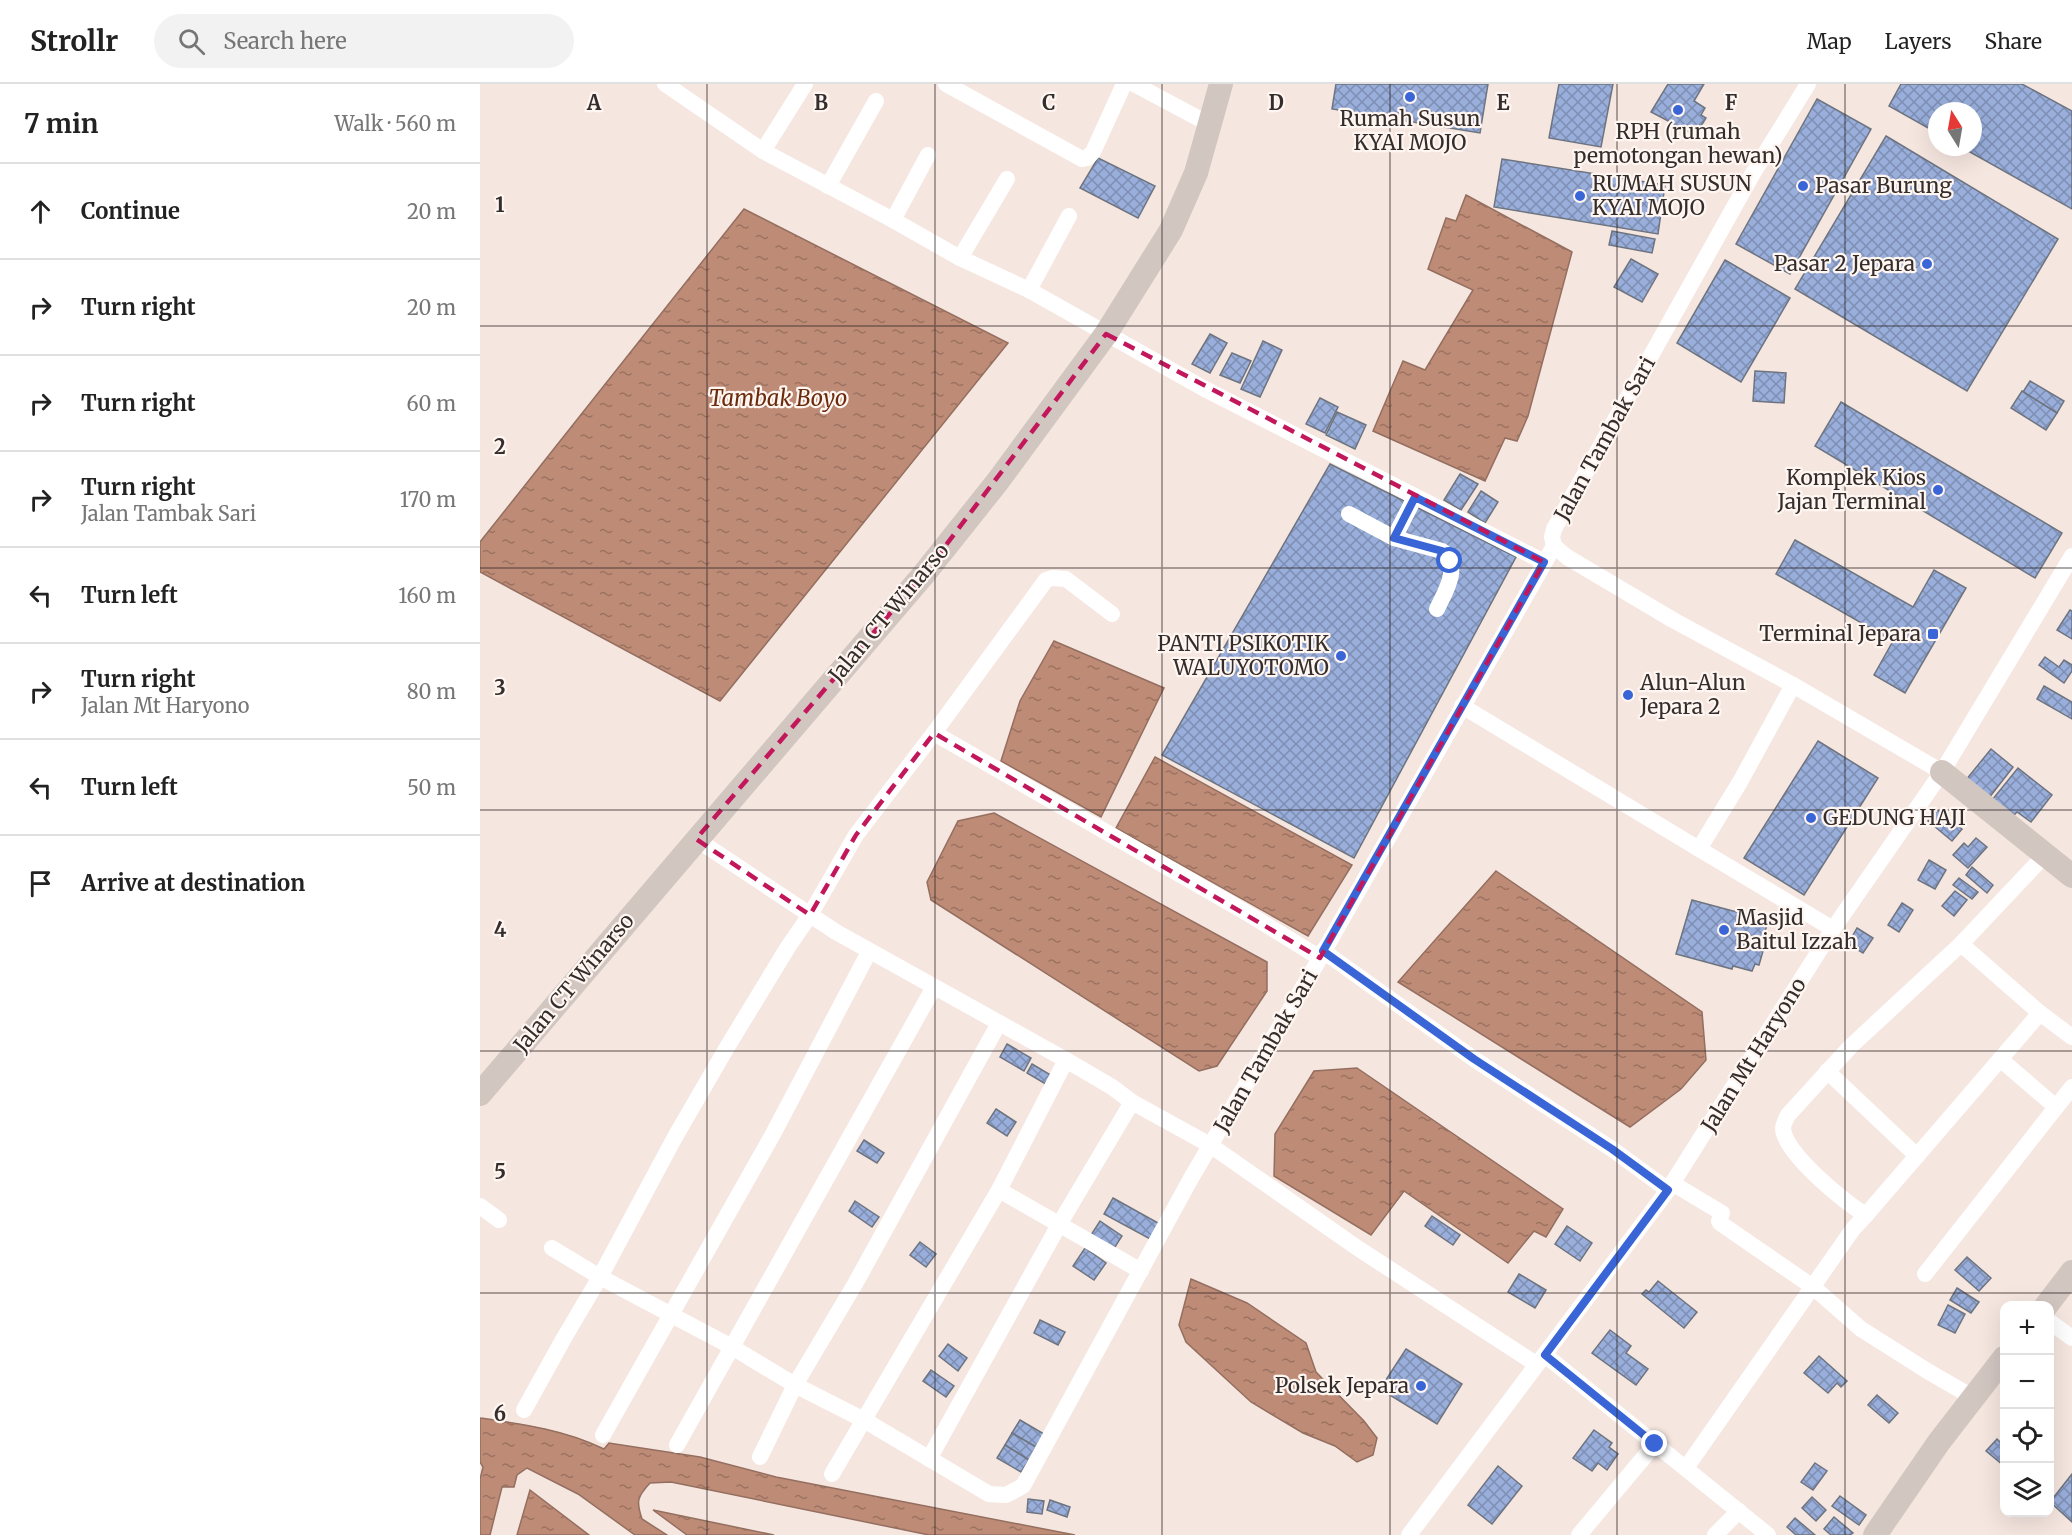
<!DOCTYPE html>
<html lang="en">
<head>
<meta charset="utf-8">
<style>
	body { margin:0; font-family:Merriweather,serif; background:#f2f2f2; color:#222 }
	.controls { position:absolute; right:18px; bottom:18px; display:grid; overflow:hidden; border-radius:12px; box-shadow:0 6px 24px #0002 }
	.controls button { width:54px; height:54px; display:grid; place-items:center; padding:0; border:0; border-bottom:2px solid #e0e0e0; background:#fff; color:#222; font:30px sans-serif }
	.compass { position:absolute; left:1448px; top:18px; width:54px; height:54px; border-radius:50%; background:#fff; box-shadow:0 6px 24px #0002; rotate:349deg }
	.stop { position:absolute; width:18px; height:18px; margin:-14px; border:4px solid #3965d6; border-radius:50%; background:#fff }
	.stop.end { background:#3965d6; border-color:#fff; box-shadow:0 2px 6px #0008 }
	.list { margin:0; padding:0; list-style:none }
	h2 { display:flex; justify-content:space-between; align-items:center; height:78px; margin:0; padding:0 24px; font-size:26px }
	h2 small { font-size:20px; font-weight:400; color:#767676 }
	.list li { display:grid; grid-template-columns:39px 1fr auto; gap:18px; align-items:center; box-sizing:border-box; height:96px; padding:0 24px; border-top:2px solid #e0e0e0 }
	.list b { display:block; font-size:22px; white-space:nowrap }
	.list p { margin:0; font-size:20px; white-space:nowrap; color:#767676 }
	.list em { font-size:20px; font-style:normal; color:#767676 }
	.icon { flex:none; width:33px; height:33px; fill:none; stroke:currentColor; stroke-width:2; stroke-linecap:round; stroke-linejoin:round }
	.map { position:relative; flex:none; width:1592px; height:1451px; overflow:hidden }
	header { display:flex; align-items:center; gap:36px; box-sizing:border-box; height:84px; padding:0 30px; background:#fff; border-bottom:2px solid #e0e0e0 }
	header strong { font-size:28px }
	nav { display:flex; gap:33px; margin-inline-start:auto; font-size:21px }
	.search { width:420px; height:54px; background:#f2f2f2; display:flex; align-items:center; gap:15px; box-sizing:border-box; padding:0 21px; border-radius:33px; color:#767676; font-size:22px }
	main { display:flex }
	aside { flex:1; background:#fff }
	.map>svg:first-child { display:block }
	.water { fill:url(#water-ripples); stroke:#946f60; stroke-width:1.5 }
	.building { fill:url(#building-cross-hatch); stroke:#6e747f; stroke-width:1.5 }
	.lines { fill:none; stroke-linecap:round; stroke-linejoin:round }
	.street { stroke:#fff; stroke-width:16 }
	.secondary { stroke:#d2c6c1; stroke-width:24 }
	.route { stroke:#3965d6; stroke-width:8 }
	.marked { fill:none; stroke:#c2185b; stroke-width:4.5; stroke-dasharray:12 8; stroke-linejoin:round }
	.grid { fill:none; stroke:#332d2b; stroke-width:1.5; stroke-opacity:0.55 }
	.poi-dot { fill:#3965d6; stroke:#fff5f1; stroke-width:2 }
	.labels { text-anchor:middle; stroke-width:4.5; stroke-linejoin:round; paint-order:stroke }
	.poi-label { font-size:21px; fill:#332d2b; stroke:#fff5f1; text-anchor:start }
	.street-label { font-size:21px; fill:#332d2b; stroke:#fff5f1 }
	.water-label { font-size:22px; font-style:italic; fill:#6b2b0d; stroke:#fff5f1 }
	.grid-label { font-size:20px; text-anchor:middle; font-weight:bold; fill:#332d2b; stroke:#fff5f1; stroke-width:4.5; stroke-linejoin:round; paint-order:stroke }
</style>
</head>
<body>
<header>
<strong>Strollr</strong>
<div class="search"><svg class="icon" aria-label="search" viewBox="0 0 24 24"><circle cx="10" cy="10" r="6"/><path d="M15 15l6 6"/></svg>Search here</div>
<nav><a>Map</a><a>Layers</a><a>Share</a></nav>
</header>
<main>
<aside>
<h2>7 min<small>Walk · 560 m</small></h2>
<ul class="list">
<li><svg class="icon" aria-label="ahead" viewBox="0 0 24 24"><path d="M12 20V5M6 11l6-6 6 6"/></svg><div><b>Continue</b></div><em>20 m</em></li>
<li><svg class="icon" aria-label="right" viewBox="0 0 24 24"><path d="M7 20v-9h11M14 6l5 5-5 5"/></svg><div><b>Turn right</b></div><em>20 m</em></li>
<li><svg class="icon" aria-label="right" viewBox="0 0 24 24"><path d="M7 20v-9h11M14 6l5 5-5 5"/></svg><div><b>Turn right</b></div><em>60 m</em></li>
<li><svg class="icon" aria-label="right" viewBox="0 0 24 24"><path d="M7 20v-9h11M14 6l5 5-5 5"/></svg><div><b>Turn right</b><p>Jalan Tambak Sari</p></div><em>170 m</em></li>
<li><svg class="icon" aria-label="left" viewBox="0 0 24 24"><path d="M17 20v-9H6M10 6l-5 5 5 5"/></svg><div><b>Turn left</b></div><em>160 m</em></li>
<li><svg class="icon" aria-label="right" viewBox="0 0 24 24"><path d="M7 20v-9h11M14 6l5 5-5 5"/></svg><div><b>Turn right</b><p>Jalan Mt Haryono</p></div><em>80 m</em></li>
<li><svg class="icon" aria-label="left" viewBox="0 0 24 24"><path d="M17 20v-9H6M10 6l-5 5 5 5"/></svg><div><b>Turn left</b></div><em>50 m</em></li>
<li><svg class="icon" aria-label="arrive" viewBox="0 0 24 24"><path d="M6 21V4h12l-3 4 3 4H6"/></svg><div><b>Arrive at destination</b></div></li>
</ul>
</aside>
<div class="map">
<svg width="1592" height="1451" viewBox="0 0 1592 1451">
	<defs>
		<pattern id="water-ripples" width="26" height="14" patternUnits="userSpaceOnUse" patternTransform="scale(1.5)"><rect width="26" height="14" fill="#be8b76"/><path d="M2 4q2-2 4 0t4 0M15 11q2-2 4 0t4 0" fill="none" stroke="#9b7261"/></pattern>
		<pattern id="building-cross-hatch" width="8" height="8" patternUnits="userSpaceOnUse" patternTransform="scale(1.5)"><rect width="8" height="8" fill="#99aedb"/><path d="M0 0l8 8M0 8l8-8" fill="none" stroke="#7d8eb2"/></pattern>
	</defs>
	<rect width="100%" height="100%" fill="#f6e6e0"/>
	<!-- water -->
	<g class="water">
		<polygon points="986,111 1092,168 1048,332 1037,357 1025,354 1005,397 893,347 923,277 945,286 993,206 948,185 966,134 976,137"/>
		<polygon points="264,125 528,259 240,617 0,488 0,458"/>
		<polygon points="574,557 684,604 621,733 521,677 540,617"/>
		<polygon points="675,673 872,781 828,852 636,744"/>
		<polygon points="514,729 787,878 787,907 737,982 719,987 451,816 447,798 478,737"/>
		<polygon points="1016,787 1222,928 1226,976 1201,1005 1150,1043 918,898"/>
		<polygon points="877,984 1083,1125 1066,1153 1054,1147 1028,1179 924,1107 891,1151 794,1092 795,1050 834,987"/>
		<polygon points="711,1195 767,1219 826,1259 836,1288 884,1337 897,1354 893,1371 877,1378 855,1362 823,1349 771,1318 706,1258 699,1241"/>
		<path d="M0,1334C42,1340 86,1346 124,1365L129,1359L220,1373L296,1393L595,1451H449L191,1398L170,1399C157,1413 156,1417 162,1435L187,1451H155L98,1410L47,1384L37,1391L34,1403H22L10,1451H0V1395L3,1383L0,1378Z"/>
		<polygon points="50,1406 109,1451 37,1451"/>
		<polygon points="173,1426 294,1451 207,1451"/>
	</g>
	<!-- building -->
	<g class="building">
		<polygon points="856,0 1008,0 1000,49 852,25"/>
		<polygon points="1079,0 1133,0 1121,63 1069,54"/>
		<polygon points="1188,0 1224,0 1214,17 1225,24 1221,31 1226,34 1218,47 1214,45 1211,49 1171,28"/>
		<polygon points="1421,0 1542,0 1592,27 1592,125 1481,63 1493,63 1493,27 1457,27 1457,49 1409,22"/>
		<polygon points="1337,15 1391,45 1310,190 1256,160"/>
		<polygon points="1406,52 1578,155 1487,307 1315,205"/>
		<polygon points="618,74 675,102 658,134 600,104"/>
		<polygon points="1022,75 1185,101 1178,150 1014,123"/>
		<polygon points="1132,147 1175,155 1172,169 1129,161"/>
		<polygon points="1151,175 1178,190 1162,218 1134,203"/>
		<polygon points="1245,176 1310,214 1261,298 1197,259"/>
		<polygon points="730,250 747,259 730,289 712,280"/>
		<polygon points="783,257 802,266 780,313 761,305"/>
		<polygon points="752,269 771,277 760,299 740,291"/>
		<polygon points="1275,287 1306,289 1304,319 1273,317"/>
		<polygon points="1550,297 1584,317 1577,329 1543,308"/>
		<polygon points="1542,307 1577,329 1566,346 1531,324"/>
		<polygon points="840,314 858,323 845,349 826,340"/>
		<polygon points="1361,318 1582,449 1555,494 1335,362"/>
		<polygon points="857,328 886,341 875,365 846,351"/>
		<polygon points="850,380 1036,473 874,774 682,671"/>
		<polygon points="980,390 998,400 981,426 964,416"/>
		<polygon points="1001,407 1018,418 1005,439 988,428"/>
		<polygon points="1315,456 1433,523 1454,486 1486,504 1425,609 1394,591 1413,557 1296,490"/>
		<polygon points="1590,526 1592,527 1592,555 1577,546"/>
		<polygon points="1565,573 1579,583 1584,576 1592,581 1592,587 1584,599 1559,581"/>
		<polygon points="1564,602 1592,618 1592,635 1557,615"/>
		<polygon points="1338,657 1398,694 1324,811 1264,774"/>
		<polygon points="1511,665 1533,683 1509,714 1486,696"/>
		<polygon points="1538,684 1572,711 1551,738 1537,728 1533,732 1512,716"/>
		<polygon points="1457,726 1482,745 1472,757 1448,737"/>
		<polygon points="1496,754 1507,763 1488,784 1473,771 1484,759 1488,763"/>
		<polygon points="1449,776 1466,786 1455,805 1438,796"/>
		<polygon points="1492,783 1513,801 1507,809 1486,791"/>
		<polygon points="1479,794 1498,808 1492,815 1473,801"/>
		<polygon points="1475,807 1487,816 1474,832 1462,822"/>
		<polygon points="1212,816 1268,831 1267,834 1287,840 1284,852 1287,853 1279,881 1275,880 1272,887 1253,882 1252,885 1196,870"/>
		<polygon points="1422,819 1433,826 1419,848 1408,841"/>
		<polygon points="1377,844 1393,854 1383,869 1368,860"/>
		<polygon points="527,960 551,974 544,987 520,973"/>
		<polygon points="552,980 574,993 569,1002 547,989"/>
		<polygon points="516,1025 536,1038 527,1052 507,1039"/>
		<polygon points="384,1056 404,1069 397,1079 377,1067"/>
		<polygon points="633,1114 680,1140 672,1156 624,1130"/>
		<polygon points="375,1117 399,1133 392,1143 369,1127"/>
		<polygon points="952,1132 980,1151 973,1161 945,1142"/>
		<polygon points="620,1137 642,1152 633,1166 611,1151"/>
		<polygon points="1087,1142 1112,1159 1100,1177 1075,1160"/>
		<polygon points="440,1158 456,1170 446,1183 430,1171"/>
		<polygon points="605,1164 626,1179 614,1196 593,1182"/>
		<polygon points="1487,1173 1511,1194 1499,1207 1475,1186"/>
		<polygon points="1039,1190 1066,1206 1055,1224 1028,1208"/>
		<polygon points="1178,1197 1217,1228 1204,1244 1162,1210 1166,1206 1169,1208"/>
		<polygon points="1477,1204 1499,1218 1491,1229 1470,1216"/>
		<polygon points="1468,1221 1485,1230 1475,1249 1458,1241"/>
		<polygon points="560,1236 585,1248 578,1261 554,1249"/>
		<polygon points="1130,1246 1151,1262 1146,1269 1168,1285 1156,1301 1112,1269"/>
		<polygon points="468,1260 487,1274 478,1287 459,1272"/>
		<polygon points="926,1265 982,1300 957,1340 900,1305"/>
		<polygon points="1339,1272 1367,1297 1361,1303 1357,1299 1348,1309 1324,1289"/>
		<polygon points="451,1286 474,1302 466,1313 443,1297"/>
		<polygon points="1397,1311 1418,1329 1409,1339 1388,1321"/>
		<polygon points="540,1336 564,1350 556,1363 532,1349"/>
		<polygon points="1114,1346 1132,1359 1129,1363 1138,1370 1127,1386 1118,1379 1112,1387 1093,1374"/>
		<polygon points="532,1349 556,1363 549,1376 525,1361"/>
		<polygon points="1517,1355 1524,1362 1524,1379 1523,1381 1506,1367"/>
		<polygon points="525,1361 549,1376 541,1388 517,1374"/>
		<polygon points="1335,1379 1347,1387 1333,1406 1321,1398"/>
		<polygon points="1018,1382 1042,1402 1012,1440 988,1421"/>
		<polygon points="1592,1390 1592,1438 1570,1418"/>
		<polygon points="1360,1412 1386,1431 1379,1441 1352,1422"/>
		<polygon points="1332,1413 1346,1426 1336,1437 1322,1424"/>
		<polygon points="548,1415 564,1417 562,1430 547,1428"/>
		<polygon points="570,1416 590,1423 587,1433 567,1426"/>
		<polygon points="1354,1433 1373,1449 1370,1451 1351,1451 1344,1445"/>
		<polygon points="1315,1434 1335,1451 1316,1451 1307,1443"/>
	</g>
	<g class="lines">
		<!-- street -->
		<g class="street">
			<polyline points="185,0 283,67 413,136 480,174 549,206 723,304 1064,478"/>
			<polyline points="466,0 602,75 607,74 613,68 644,0"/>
			<polyline points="654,0 731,41"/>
			<polyline points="283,67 325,0"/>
			<polyline points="348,102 396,17"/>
			<polyline points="413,136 448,71"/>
			<polyline points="480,174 527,95"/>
			<polyline points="549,206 589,132"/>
			<polyline points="869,430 914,454 935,413"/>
			<path d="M914,454L962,467C982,482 965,508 957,525"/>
			<polyline points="1074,462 1087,473 1193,536 1313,601 1462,688"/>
			<polyline points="982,622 1219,765 1260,698 1313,601"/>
			<polyline points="454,649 767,829 840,874"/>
			<polyline points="216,755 356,848 586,976 632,1003 652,1018 730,1061 879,1165 1056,1280"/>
			<polyline points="1219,765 1353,845"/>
			<polyline points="1481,860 1564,772"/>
			<polyline points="843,867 994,975 1132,1065 1188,1106"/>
			<polyline points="1520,975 1576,1023"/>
			<polyline points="1347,987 1437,1072"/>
			<polyline points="1192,1099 1242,1129 1239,1137 1240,1139 1333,1203 1381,1245 1449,1288 1494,1314"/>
			<polyline points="519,1106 661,1187"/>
			<polyline points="0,1122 19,1136"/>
			<polyline points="1386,1131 1560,929"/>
			<polyline points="72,1164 120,1193 252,1263 315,1301 384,1336 509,1410 526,1411 543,1402 710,1096 840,874 1074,462 1072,453 1074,445 1272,91 1328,0"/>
			<polyline points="1445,1190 1592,1003"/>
			<polyline points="1570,1238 1592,1254"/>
			<polyline points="1065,1271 1288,1451"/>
			<polyline points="44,1326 84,1254 120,1193 195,1053 246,965 308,863 330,831 376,751 454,649 566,496 572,494 586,495 632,530"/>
			<polyline points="123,1351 293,1050 389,868"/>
			<polyline points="197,1361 454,903"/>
			<polyline points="280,1373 315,1301 375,1200 519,939"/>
			<polyline points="449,1375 580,1139 652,1018"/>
			<path d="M1206,1384L1373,1145L1386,1131C1366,1120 1303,1068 1303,1044C1303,1041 1306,1035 1308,1031L1371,962L1481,860L1560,929L1592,953"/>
			<polyline points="352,1390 519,1106 586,976"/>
			<polyline points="929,1451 1188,1106 1353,845 1462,688 1592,472"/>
			<polyline points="1099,1451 1175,1360"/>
			<polyline points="1235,1451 1259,1427"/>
		</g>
		<!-- secondary -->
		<g class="secondary">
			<polyline points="1462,688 1592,792"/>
			<polyline points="0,1010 444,490 518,397 626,250 691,146 716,89 741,0"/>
			<polyline points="1566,1222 1592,1188"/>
			<polyline points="1395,1451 1459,1358 1524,1274"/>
		</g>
	</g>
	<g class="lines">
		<!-- route -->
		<polyline class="route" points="970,477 962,467 914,454 935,413 1064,478 843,867 994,975 1132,1065 1188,1106 1065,1271 1175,1360"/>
	</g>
	<!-- marked area -->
	<path class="marked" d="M626,250L1064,478L840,874L454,649L376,751L330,831L216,755L444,490Z"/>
	<!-- grid -->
	<path class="grid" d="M227,0V1451M455,0V1451M682,0V1451M910,0V1451M1137,0V1451M1365,0V1451M0,242H1592M0,484H1592M0,726H1592M0,967H1592M0,1209H1592"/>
	<!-- markers -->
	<g class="poi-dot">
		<circle cx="930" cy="13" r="6"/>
		<circle cx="1198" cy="26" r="6"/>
		<circle cx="1323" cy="102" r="6"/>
		<circle cx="1100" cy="112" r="6"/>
		<circle cx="1447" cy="180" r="6"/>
		<circle cx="1458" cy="406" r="6"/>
		<rect x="1447" y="544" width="12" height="12" rx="3"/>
		<circle cx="861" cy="572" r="6"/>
		<circle cx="1148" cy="611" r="6"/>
		<circle cx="1331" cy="734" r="6"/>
		<circle cx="1244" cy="846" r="6"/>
		<circle cx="941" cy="1302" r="6"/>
	</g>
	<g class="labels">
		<!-- poi labels -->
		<g class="poi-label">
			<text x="930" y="42" text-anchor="middle">Rumah Susun<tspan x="930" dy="24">KYAI MOJO</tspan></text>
			<text x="1198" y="55" text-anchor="middle">RPH (rumah<tspan x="1198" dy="24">pemotongan hewan)</tspan></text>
			<text x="1112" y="107">RUMAH SUSUN<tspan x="1112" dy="24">KYAI MOJO</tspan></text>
			<text x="1335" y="109">Pasar Burung</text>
			<text x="1435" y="187" text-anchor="end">Pasar 2 Jepara</text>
			<text x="1446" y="401" text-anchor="end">Komplek Kios<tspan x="1446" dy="24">Jajan Terminal</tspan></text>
			<text x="1441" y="557" text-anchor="end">Terminal Jepara</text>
			<text x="849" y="567" text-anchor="end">PANTI PSIKOTIK<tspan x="849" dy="24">WALUYOTOMO</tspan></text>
			<text x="1160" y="606">Alun-Alun<tspan x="1160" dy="24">Jepara 2</tspan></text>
			<text x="1343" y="741">GEDUNG HAJI</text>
			<text x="1256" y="841">Masjid<tspan x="1256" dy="24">Baitul Izzah</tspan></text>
			<text x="929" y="1309" text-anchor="end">Polsek Jepara</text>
		</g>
		<!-- street labels -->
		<g class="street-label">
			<text transform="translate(1125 355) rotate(-61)" y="7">Jalan Tambak Sari</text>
			<text transform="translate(409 529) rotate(-50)" y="7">Jalan CT Winarso</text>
			<text transform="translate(94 899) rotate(-50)" y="7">Jalan CT Winarso</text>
			<text transform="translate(786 967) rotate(-60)" y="7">Jalan Tambak Sari</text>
			<text transform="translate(1274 971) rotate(-58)" y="7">Jalan Mt Haryono</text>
		</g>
		<!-- water labels -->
		<g class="water-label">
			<text x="298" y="322">Tambak Boyo</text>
		</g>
	</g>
	<g class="grid-label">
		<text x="114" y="26">A</text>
		<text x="341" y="26">B</text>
		<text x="569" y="26">C</text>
		<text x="796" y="26">D</text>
		<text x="1023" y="26">E</text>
		<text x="1251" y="26">F</text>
		<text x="20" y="128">1</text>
		<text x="20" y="370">2</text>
		<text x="20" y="611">3</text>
		<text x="20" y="853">4</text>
		<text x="20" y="1095">5</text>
		<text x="20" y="1337">6</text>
	</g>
</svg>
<div class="controls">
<button>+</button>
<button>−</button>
<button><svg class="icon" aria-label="locate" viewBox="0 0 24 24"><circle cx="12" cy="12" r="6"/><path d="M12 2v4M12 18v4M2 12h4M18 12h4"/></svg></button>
<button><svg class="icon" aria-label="layers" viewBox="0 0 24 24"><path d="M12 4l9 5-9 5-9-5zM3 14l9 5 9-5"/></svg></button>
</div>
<svg class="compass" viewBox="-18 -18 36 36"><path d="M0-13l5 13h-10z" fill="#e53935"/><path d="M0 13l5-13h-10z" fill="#767676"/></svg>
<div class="stop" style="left:970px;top:477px"></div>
<div class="stop end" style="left:1175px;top:1360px"></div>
</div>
</main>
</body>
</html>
